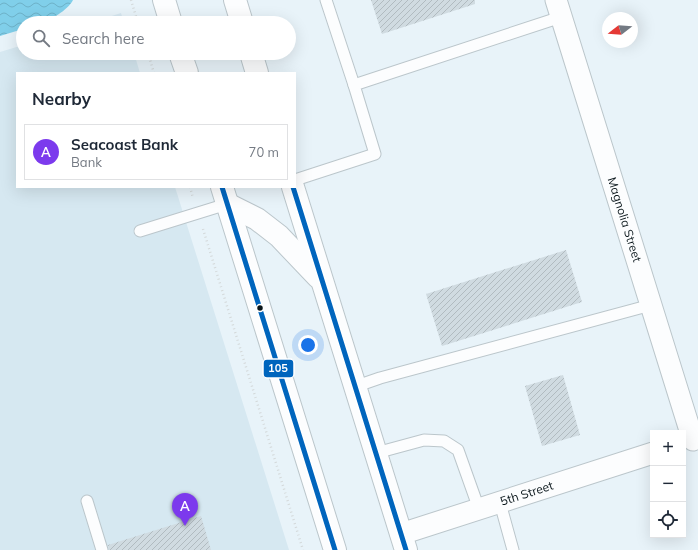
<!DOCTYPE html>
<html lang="en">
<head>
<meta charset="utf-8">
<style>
	body { margin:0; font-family:Mulish,sans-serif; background:#f6f6f7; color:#1f2937 }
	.controls { position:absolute; right:12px; bottom:12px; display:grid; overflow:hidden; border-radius:0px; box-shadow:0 4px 16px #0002 }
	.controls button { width:36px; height:36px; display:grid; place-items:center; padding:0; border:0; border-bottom:1px solid #e0e1e3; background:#fff; color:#1f2937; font:20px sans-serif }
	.compass { position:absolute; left:602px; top:12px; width:36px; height:36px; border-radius:50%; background:#fff; box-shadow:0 4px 16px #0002; rotate:253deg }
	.you { position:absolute; left:308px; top:345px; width:14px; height:14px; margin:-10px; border:3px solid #fff; border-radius:50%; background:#1a73e8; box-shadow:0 0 0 6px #1a73e833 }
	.badge { display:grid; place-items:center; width:26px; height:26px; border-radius:50%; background:#7c3aed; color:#fff; font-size:13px; font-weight:700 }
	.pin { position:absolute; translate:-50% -33px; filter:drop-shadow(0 1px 2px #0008) }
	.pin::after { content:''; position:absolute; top:21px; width:14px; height:12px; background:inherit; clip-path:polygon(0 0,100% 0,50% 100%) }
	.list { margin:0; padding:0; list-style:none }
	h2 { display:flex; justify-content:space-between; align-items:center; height:52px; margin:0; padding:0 16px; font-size:17px }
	h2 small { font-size:13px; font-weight:400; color:#747a83 }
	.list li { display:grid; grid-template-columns:26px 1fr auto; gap:12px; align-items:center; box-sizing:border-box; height:56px; margin:0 8px 8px; padding:0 8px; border:1px solid #e0e1e3; border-radius:0px }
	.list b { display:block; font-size:15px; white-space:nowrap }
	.list p { margin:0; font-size:13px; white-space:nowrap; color:#747a83 }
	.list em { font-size:13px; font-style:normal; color:#747a83 }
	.icon { flex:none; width:22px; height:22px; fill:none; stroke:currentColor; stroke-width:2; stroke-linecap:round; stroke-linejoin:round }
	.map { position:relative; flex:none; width:698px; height:550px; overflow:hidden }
	.search { position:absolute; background:#fff; box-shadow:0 4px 16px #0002; left:16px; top:16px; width:280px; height:44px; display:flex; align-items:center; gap:10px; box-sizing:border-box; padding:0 14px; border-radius:22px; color:#747a83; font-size:15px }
	.panel { position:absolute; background:#fff; box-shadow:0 4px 16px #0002; left:16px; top:72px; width:280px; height:116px; border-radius:0px }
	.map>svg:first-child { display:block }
	.built { fill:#d6e8f1 }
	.water { fill:url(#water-waves) }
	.building { fill:url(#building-hatch) }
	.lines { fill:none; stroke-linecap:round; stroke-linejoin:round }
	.service-casing { stroke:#bbc6cb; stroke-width:13 }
	.minor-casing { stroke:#bbc6cb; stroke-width:23 }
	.trunk-casing { stroke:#bbc6cb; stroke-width:24 }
	.path { stroke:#d4d9da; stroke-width:2.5; stroke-dasharray:1 3; stroke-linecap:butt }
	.service { stroke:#fcfdfe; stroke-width:11 }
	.minor { stroke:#fcfdfe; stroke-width:21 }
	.trunk { stroke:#fcfdfe; stroke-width:22 }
	.bus-1-casing { stroke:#fff; stroke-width:8 }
	.bus-1 { stroke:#0065bd; stroke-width:5 }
	.bus-dot { fill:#0a161b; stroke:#fff; stroke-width:1.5 }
	.labels { text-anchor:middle; stroke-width:4; stroke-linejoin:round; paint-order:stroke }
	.street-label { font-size:12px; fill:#0a161b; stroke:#fff }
	.line-badge { stroke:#fff; stroke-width:1.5 }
	.badge-label { font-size:11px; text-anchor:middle; font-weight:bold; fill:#fff }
</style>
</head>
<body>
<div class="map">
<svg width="698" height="550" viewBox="0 0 698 550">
	<defs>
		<pattern id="water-waves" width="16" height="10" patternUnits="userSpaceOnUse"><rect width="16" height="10" fill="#80cfea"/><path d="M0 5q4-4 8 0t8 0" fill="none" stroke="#6db1c8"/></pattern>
		<pattern id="building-hatch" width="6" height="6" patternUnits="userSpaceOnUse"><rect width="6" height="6" fill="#d0dbe1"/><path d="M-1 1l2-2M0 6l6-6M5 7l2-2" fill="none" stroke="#b1bbc0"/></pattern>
	</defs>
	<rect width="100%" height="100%" fill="#e8f3f9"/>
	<!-- built -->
	<g class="built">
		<polygon points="121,13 124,23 90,23"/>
		<polygon points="23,45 23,53 134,53 140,73 17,73 17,187 175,187 289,550 0,550 0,52"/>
	</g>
	<!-- water -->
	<path class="water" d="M0,0H73C68,10 50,21 39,23C34,24 28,23 23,23V29L0,36Z"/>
	<!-- building -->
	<g class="building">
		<polygon points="371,0 475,0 475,4 382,34"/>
		<polygon points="566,250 582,302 442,346 426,294"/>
		<polygon points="563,375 580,435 542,446 525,386"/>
		<polygon points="201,516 211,550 109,550 108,545"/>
	</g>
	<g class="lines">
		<defs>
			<g id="service">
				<polyline points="326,0 354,85"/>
				<polyline points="295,180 375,154 354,85 561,17"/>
				<polyline points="140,231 227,204"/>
				<polyline points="354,387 380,378 651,305"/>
				<polyline points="376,453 424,440 444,441 458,450 479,509"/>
				<polyline points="87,501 102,550"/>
				<polyline points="500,503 513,550"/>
			</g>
			<g id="minor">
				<path id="s1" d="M556,0L693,440"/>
				<path id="s2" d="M401,534L653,453"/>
			</g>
			<g id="trunk">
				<polyline points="164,0 171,23"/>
				<polyline points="235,0 242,23"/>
				<polyline points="180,53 187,73"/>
				<polyline points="251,53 257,73"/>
				<polyline points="222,187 335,550"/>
				<polyline points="293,187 406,550"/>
				<polyline points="227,204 257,219 279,236 318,277"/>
			</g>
		</defs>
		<!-- service casing -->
		<use href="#service" class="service-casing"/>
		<!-- minor casing -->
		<use href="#minor" class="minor-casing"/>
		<!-- trunk casing -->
		<use href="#trunk" class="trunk-casing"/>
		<!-- path -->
		<g class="path">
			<polyline points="131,0 138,23"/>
			<polyline points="148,53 154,73"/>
			<polyline points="190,187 193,198"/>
			<polyline points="203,229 303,550"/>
		</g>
		<!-- service -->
		<use href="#service" class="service"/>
		<!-- minor -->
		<use href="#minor" class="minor"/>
		<!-- trunk -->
		<use href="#trunk" class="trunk"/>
		<defs>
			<g id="bus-1">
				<polyline points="222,187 335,550"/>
				<polyline points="293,187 406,550"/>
			</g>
		</defs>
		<!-- bus-1 casing -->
		<use href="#bus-1" class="bus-1-casing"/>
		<!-- bus-1 -->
		<use href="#bus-1" class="bus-1"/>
	</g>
	<!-- markers -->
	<circle class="bus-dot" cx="260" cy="308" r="3.5"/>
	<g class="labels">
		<!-- street labels -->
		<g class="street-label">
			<text dy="4" stroke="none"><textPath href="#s1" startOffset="230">Magnolia Street</textPath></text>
			<text dy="4" stroke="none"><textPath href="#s2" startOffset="132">5th Street</textPath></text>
		</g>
	</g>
	<rect class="line-badge" x="263" y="359" width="31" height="19" rx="4" fill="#0065bd"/>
	<g class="badge-label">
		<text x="278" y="372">105</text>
	</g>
</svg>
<div class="controls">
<button>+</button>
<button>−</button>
<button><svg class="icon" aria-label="locate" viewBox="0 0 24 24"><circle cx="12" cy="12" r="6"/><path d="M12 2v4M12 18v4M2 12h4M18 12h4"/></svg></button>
</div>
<svg class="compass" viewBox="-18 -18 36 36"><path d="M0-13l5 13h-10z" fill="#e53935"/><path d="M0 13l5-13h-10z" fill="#747a83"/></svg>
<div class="you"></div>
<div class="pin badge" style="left:185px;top:526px">A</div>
<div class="search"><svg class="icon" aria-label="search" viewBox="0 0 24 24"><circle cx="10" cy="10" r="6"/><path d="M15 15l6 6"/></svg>Search here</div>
<section class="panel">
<h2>Nearby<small></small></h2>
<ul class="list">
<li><span class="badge">A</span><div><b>Seacoast Bank</b><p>Bank</p></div><em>70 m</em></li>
</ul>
</section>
</div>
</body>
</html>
